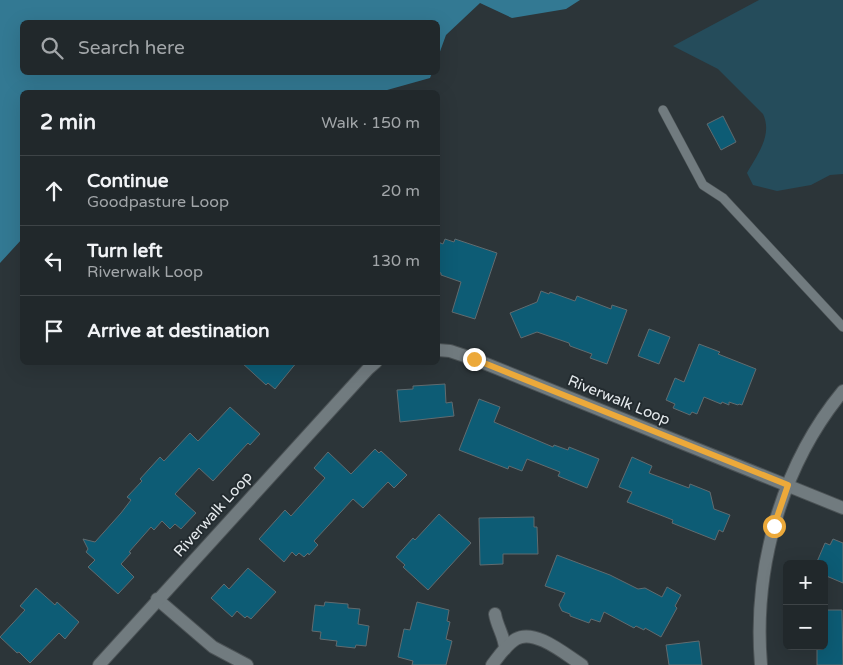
<!DOCTYPE html>
<html lang="en">
<head>
<meta charset="utf-8">
<style>
	body { margin:0; font-family:"Varela Round",sans-serif; background:#2d3437; color:#f1f3f6 }
	.controls { position:absolute; right:15px; bottom:15px; display:grid; overflow:hidden; border-radius:8px; box-shadow:0 5px 20px #0002 }
	.controls button { width:45px; height:45px; display:grid; place-items:center; padding:0; border:0; border-bottom:1px solid #3e4447; background:#21282b; color:#f1f3f6; font:25px sans-serif }
	.stop { position:absolute; width:15px; height:15px; margin:-11px; border:4px solid #eca93a; border-radius:50%; background:#fff }
	.stop.end { background:#eca93a; border-color:#fff; box-shadow:0 1px 5px #0008 }
	.list { margin:0; padding:0; list-style:none }
	h2 { display:flex; justify-content:space-between; align-items:center; height:65px; margin:0; padding:0 20px; font-size:21px }
	h2 small { font-size:16px; font-weight:400; color:#a2a6a9 }
	.list li { display:grid; grid-template-columns:32px 1fr auto; gap:15px; align-items:center; box-sizing:border-box; height:70px; padding:0 20px; border-top:1px solid #3e4447 }
	.list b { display:block; font-size:19px; white-space:nowrap }
	.list p { margin:0; font-size:16px; white-space:nowrap; color:#a2a6a9 }
	.list em { font-size:16px; font-style:normal; color:#a2a6a9 }
	.icon { flex:none; width:28px; height:28px; fill:none; stroke:currentColor; stroke-width:2; stroke-linecap:round; stroke-linejoin:round }
	.map { position:relative; flex:none; width:843px; height:665px; overflow:hidden }
	.search { position:absolute; background:#21282b; box-shadow:0 5px 20px #0002; left:20px; top:20px; width:420px; height:55px; display:flex; align-items:center; gap:12px; box-sizing:border-box; padding:0 18px; border-radius:8px; color:#a2a6a9; font-size:19px }
	.panel { position:absolute; background:#21282b; box-shadow:0 5px 20px #0002; left:20px; top:90px; width:420px; height:275px; border-radius:8px }
	.map>svg:first-child { display:block }
	.green { fill:#254c5b }
	.water { fill:#337993 }
	.building { fill:#0d5c75; stroke:#616b6f }
	.lines { fill:none; stroke-linecap:round; stroke-linejoin:round }
	.service-casing { stroke:#4b5255; stroke-width:10 }
	.minor-casing { stroke:#4b5255; stroke-width:14 }
	.tertiary-casing { stroke:#4b5255; stroke-width:14 }
	.service { stroke:#717b7f; stroke-width:9 }
	.minor { stroke:#717b7f; stroke-width:12 }
	.tertiary { stroke:#717b7f; stroke-width:12 }
	.route { stroke:#eca93a; stroke-width:6 }
	.labels { text-anchor:middle; stroke-width:4; stroke-linejoin:round; paint-order:stroke }
	.street-label { font-size:15px; fill:#e5eaed; stroke:#232b2f }
</style>
</head>
<body>
<div class="map">
<svg width="843" height="665" viewBox="0 0 843 665">
	<rect width="100%" height="100%" fill="#2c3539"/>
	<!-- green -->
	<path class="green" d="M759,0H843V174L830,175L811,185L777,191L753,185L747,173C757,155 773,135 763,114L718,69L673,46Z"/>
	<!-- water -->
	<polygon class="water" points="0,0 580,0 566,9 512,18 480,3 446,35 438,57 438,22 22,22 22,72 432,73 430,78 380,92 22,92 22,239 0,263"/>
	<!-- building -->
	<g class="building">
		<polygon points="723,116 736,142 721,150 707,124"/>
		<polygon points="445,239 454,242 455,239 497,253 475,319 452,312 461,282 441,275 441,273 438,272 438,242 443,244"/>
		<polygon points="541,291 549,294 550,292 575,301 577,296 611,309 612,305 627,310 607,364 590,358 592,354 570,346 569,343 537,332 521,338 510,313 537,302"/>
		<polygon points="649,329 670,337 659,364 638,356"/>
		<polygon points="699,344 720,352 718,354 756,369 742,405 739,404 738,405 729,402 729,405 722,402 721,404 704,397 697,414 692,412 690,415 673,408 675,404 666,400 675,378 684,382"/>
		<polygon points="241,362 297,362 275,389 268,383 266,385"/>
		<polygon points="445,384 446,403 452,402 454,416 400,422 397,390 413,389 413,386"/>
		<polygon points="479,399 500,407 494,422 553,447 554,445 568,450 569,447 599,459 587,488 558,476 560,472 527,459 522,471 509,466 508,469 459,450"/>
		<polygon points="230,407 260,434 250,445 248,443 213,481 199,468 175,494 196,513 181,529 175,524 170,529 162,521 154,530 151,527 129,552 131,553 121,564 134,577 118,594 88,567 95,560 86,552 88,549 83,539 95,542 121,513 131,500 127,497 142,481 140,479 160,457 164,461 190,433 198,441"/>
		<polygon points="375,449 379,453 381,451 407,475 394,488 388,482 363,508 353,499 314,541 318,545 309,555 308,553 304,557 299,553 296,556 292,552 284,562 259,539 285,510 291,516 325,478 314,468 328,452 351,474"/>
		<polygon points="632,457 652,466 649,473 689,488 690,484 710,492 714,509 730,515 723,532 719,530 715,540 672,523 673,520 627,502 632,492 619,487"/>
		<polygon points="439,514 471,543 428,590 403,567 405,565 396,557 413,538 415,540"/>
		<polygon points="534,517 534,527 537,527 538,554 503,554 503,564 480,565 479,518"/>
		<polygon points="833,539 843,543 843,583 824,575 824,564 816,564 825,543 830,545"/>
		<polygon points="557,555 610,575 638,589 645,588 662,597 667,587 681,595 675,606 677,608 661,637 645,628 644,630 636,626 634,628 604,612 600,622 591,619 589,623 570,616 570,614 562,611 559,605 565,593 545,586"/>
		<polygon points="248,568 276,592 251,619 247,616 245,618 237,611 232,617 211,598 224,584 229,589"/>
		<polygon points="36,588 55,605 57,602 79,622 65,639 59,633 30,663 19,652 17,653 0,637 25,610 20,606"/>
		<polygon points="325,602 348,604 348,608 360,609 358,624 369,626 366,646 356,645 355,648 336,646 337,641 320,639 321,632 312,631 315,605 324,606"/>
		<polygon points="417,602 449,610 447,621 450,622 446,639 452,641 446,665 412,665 413,661 398,657 404,629 410,630"/>
		<polygon points="824,610 842,610 843,665 817,665 817,646 824,646"/>
		<polygon points="699,641 702,665 669,665 666,645"/>
	</g>
	<g class="lines">
		<defs>
			<polyline id="service" points="663,110 703,185 723,198 843,327"/>
			<g id="minor">
				<polyline points="438,350 450,351 474,359 843,508"/>
				<polyline points="157,599 213,647 247,665"/>
				<path d="M495,614C497,627 505,637 505,649"/>
				<polyline points="99,665 368,369 376,362"/>
				<path d="M492,665C499,656 506,645 516,639C535,628 566,655 582,665"/>
			</g>
			<path id="tertiary" d="M761,665C753,569 781,466 843,391"/>
		</defs>
		<!-- service casing -->
		<use href="#service" class="service-casing"/>
		<!-- minor casing -->
		<use href="#minor" class="minor-casing"/>
		<!-- tertiary casing -->
		<use href="#tertiary" class="tertiary-casing"/>
		<!-- service -->
		<use href="#service" class="service"/>
		<!-- minor -->
		<use href="#minor" class="minor"/>
		<!-- tertiary -->
		<use href="#tertiary" class="tertiary"/>
	</g>
	<g class="lines">
		<!-- route -->
		<polyline class="route" points="474,359 788,485 774,526"/>
	</g>
	<g class="labels">
		<!-- street labels -->
		<g class="street-label">
			<text transform="translate(619 400) rotate(22)" y="5">Riverwalk Loop</text>
			<text transform="translate(213 514) rotate(-48)" y="5">Riverwalk Loop</text>
		</g>
	</g>
</svg>
<div class="controls">
<button>+</button>
<button>−</button>
</div>
<div class="stop" style="left:774px;top:526px"></div>
<div class="stop end" style="left:474px;top:359px"></div>
<div class="search"><svg class="icon" aria-label="search" viewBox="0 0 24 24"><circle cx="10" cy="10" r="6"/><path d="M15 15l6 6"/></svg>Search here</div>
<section class="panel">
<h2>2 min<small>Walk · 150 m</small></h2>
<ul class="list">
<li><svg class="icon" aria-label="ahead" viewBox="0 0 24 24"><path d="M12 20V5M6 11l6-6 6 6"/></svg><div><b>Continue</b><p>Goodpasture Loop</p></div><em>20 m</em></li>
<li><svg class="icon" aria-label="left" viewBox="0 0 24 24"><path d="M17 20v-9H6M10 6l-5 5 5 5"/></svg><div><b>Turn left</b><p>Riverwalk Loop</p></div><em>130 m</em></li>
<li><svg class="icon" aria-label="arrive" viewBox="0 0 24 24"><path d="M6 21V4h12l-3 4 3 4H6"/></svg><div><b>Arrive at destination</b></div></li>
</ul>
</section>
</div>
</body>
</html>
